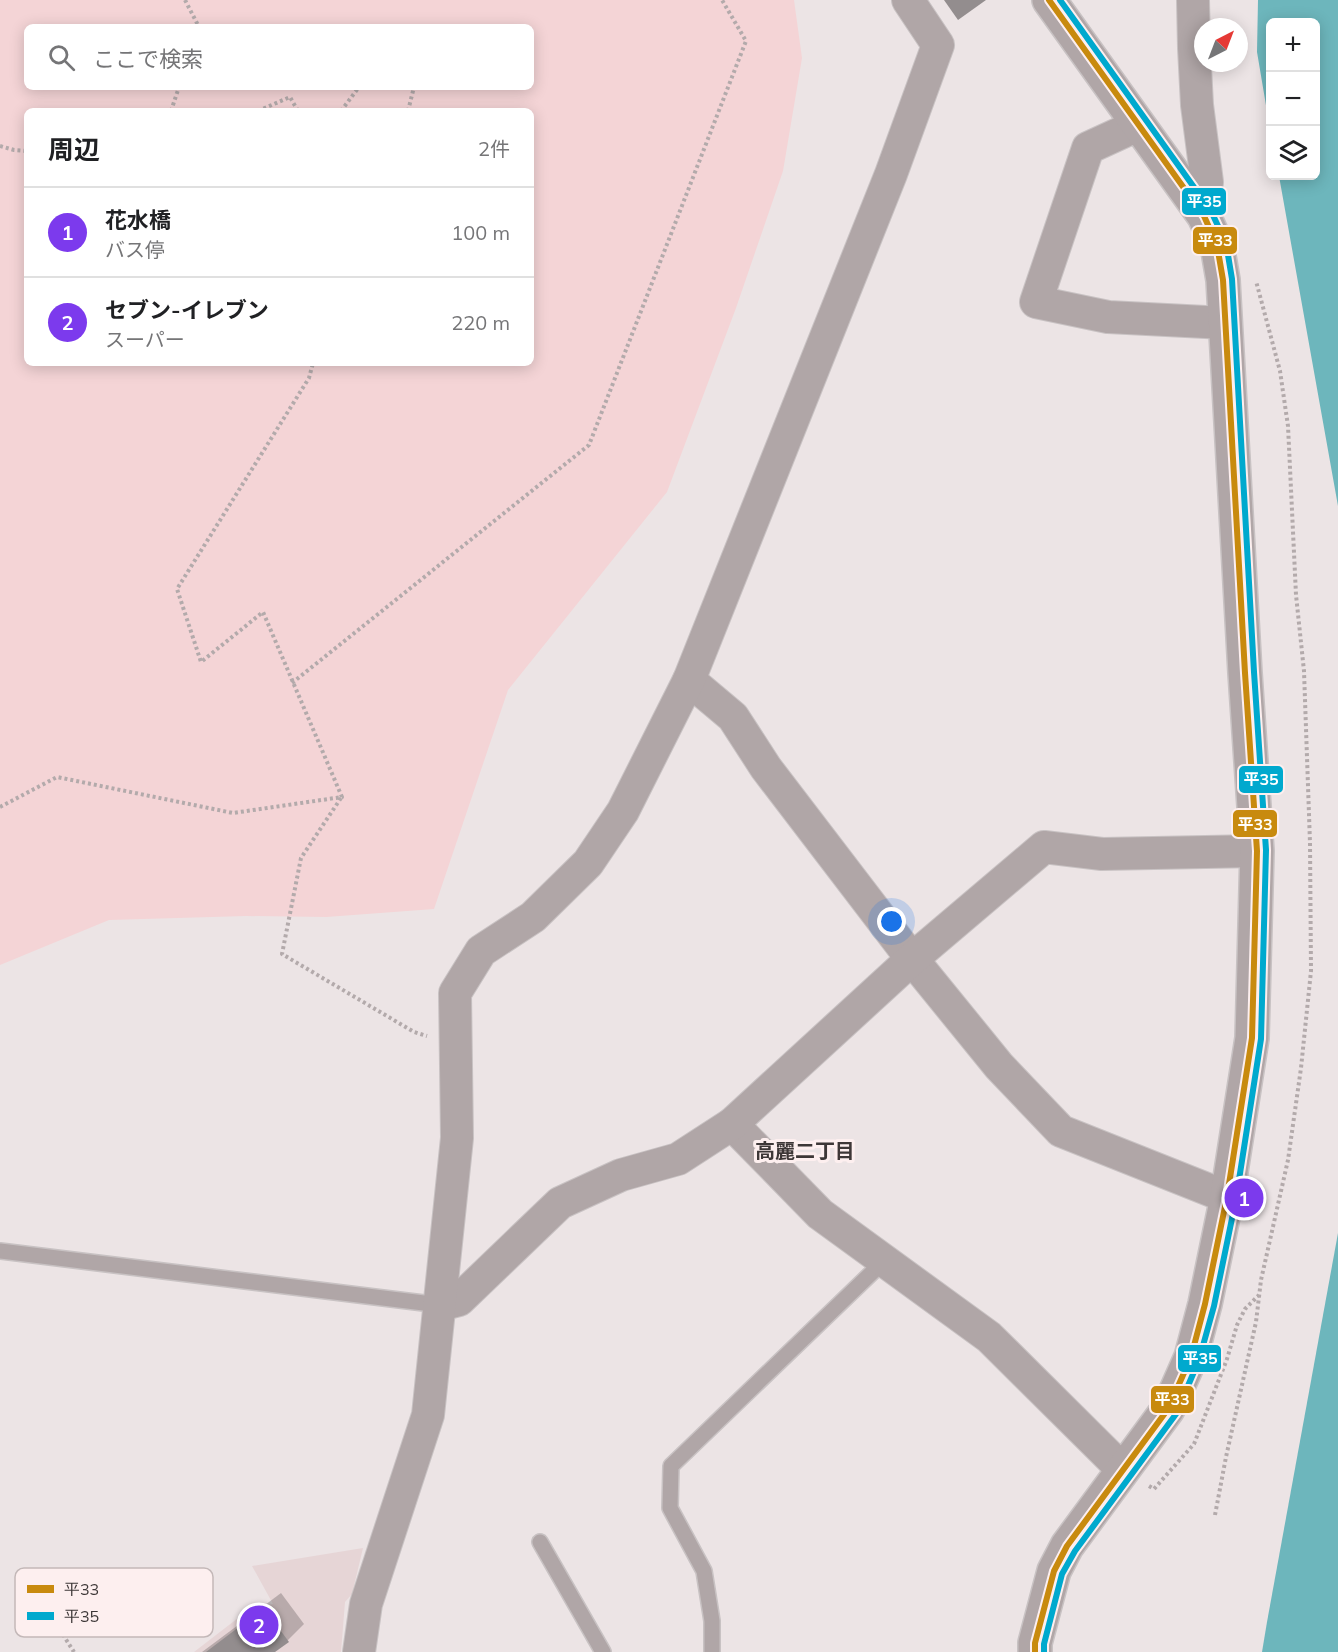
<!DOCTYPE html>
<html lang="ja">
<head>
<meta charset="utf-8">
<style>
	body { margin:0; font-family:Mulish,"Noto Sans JP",sans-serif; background:#f6f6f6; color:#202124 }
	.controls { position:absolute; right:18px; top:18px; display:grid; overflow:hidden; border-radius:9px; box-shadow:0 3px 15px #0003 }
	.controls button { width:54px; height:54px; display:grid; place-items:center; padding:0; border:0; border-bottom:2px solid #e0e0e0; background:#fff; color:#202124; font:30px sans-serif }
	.compass { position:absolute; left:1194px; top:18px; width:54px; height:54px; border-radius:50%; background:#fff; box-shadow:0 3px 15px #0003; rotate:42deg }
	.you { position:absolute; left:892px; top:922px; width:21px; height:21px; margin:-15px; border:4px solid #fff; border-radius:50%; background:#1a73e8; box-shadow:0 0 0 9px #1a73e833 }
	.badge { display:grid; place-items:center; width:39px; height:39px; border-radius:50%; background:#7c3aed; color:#fff; font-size:20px; font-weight:700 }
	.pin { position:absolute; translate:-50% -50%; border:3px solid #fff; box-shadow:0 2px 6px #0006 }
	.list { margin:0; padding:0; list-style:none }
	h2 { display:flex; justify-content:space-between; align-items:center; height:78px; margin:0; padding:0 24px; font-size:26px }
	h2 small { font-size:20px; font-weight:400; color:#757577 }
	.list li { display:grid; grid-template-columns:39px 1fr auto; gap:18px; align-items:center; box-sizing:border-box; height:90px; padding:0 24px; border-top:2px solid #e0e0e0 }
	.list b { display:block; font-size:22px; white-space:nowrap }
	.list p { margin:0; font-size:20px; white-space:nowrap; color:#757577 }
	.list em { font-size:20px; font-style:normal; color:#757577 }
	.icon { flex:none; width:33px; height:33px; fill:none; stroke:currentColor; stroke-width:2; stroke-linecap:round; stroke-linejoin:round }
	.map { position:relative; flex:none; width:1338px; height:1652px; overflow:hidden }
	.search { position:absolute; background:#fff; box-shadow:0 3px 15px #0003; left:24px; top:24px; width:510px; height:66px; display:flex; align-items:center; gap:15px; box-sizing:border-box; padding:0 21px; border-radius:9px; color:#757577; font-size:22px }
	.panel { position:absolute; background:#fff; box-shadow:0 3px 15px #0003; left:24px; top:108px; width:510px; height:258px; border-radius:9px }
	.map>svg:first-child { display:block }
	.built { fill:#e6d5d6 }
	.green { fill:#f4d4d6; fill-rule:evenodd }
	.water { fill:#6db6bc }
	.shadow { fill:#0003 }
	.building { fill:#938d8e }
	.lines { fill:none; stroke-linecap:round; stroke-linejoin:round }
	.service-casing { stroke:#c8c2c3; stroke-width:18 }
	.minor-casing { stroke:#c8c2c3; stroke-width:34 }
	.tertiary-casing { stroke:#c8c2c3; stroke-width:36 }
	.path { stroke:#b3aaab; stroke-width:4; stroke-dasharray:3 3; stroke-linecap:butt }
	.service { stroke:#b0a6a7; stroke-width:15 }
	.minor { stroke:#b0a6a7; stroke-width:32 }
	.tertiary { stroke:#b0a6a7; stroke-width:33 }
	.bus-1-casing { stroke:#fdefef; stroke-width:10 }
	.bus-2-casing { stroke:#fdefef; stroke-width:10 }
	.bus-1 { stroke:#c88a0e; stroke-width:6 }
	.bus-2 { stroke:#00a9ce; stroke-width:6 }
	.labels { text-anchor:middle; stroke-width:6; stroke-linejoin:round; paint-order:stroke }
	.neighbourhood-label { font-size:20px; font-weight:bold; fill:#3d3737; stroke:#fdefef }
	.key { fill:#fdefef; stroke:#c3b8b8; stroke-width:1.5 }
	.key-label { font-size:16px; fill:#3d3737 }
	.line-badge { stroke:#fdefef; stroke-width:2 }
	.badge-label { font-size:16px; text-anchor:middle; font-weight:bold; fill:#fff }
</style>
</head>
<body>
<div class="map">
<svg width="1338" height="1652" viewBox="0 0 1338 1652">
	<rect width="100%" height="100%" fill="#ece4e5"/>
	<!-- built -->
	<polygon class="built" points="363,1548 352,1594 345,1602 341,1652 194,1652 251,1608 273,1604 252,1566"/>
	<!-- green -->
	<path class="green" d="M0,0H794L802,58L783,171L736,308L667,492L508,690L434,909L326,917L246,916L109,920L0,965ZM27,27H531V87H27ZM27,111H531V363H27Z"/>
	<!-- water -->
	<g class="water">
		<polygon points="1258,0 1338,0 1338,506 1279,176 1316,176 1316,22 1270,22 1270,129 1257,52"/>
		<polygon points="1338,1233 1338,1652 1262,1652 1267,1622"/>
	</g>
	<!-- shadow -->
	<polygon class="shadow" points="281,1593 304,1624 288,1640 273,1652 202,1652"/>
	<!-- building -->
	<g class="building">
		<polygon points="944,0 986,0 958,20"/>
		<polygon points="264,1608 289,1642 275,1652 206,1652"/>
	</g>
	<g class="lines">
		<defs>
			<g id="service">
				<polyline points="0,1251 440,1305"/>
				<polyline points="540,1542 603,1652"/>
				<polyline points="712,1652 712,1621 704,1571 670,1508 671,1466 884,1261"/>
			</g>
			<g id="minor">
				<polyline points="1193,0 1194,48 1197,105 1207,182 1204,216"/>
				<polyline points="1138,125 1088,148 1036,302 1108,317 1225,323"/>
				<polyline points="689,680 733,717 766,768 912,959 999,1066 1061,1131 1227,1197"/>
				<polyline points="732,1124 820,1214 989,1337 1123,1470"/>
				<polyline points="440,1305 459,1300 560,1203 621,1175 678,1159 732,1124 912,959 1044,847 1102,854 1257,851"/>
				<polyline points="359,1652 366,1604 428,1415 457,1138 455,993 481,951 533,917 588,863 623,811 689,680 891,174 938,45 908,0"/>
			</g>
			<polyline id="tertiary" points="1035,1652 1035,1643 1054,1571 1067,1546 1168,1409 1191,1357 1205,1304 1227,1197 1252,1038 1257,851 1245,673 1223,280 1217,245 1204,216 1049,0"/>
		</defs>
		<!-- service casing -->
		<use href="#service" class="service-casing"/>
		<!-- minor casing -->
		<use href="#minor" class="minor-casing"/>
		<!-- tertiary casing -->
		<use href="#tertiary" class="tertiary-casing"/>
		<!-- path -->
		<g class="path">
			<polyline points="185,0 199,27"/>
			<polyline points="171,111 179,87"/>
			<polyline points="258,111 290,97 298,111"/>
			<polyline points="341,111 359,87"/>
			<polyline points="408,111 414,87"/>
			<polyline points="0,146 14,150 27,151"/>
			<polyline points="292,683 589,445 746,41 722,0"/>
			<polyline points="341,798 301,858 282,954 414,1032 427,1036"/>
			<polyline points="0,807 57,777 233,813 342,797 263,612 201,662 177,589 309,378 313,363"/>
			<polyline points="1149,1486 1154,1489 1194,1444 1227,1359 1237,1325 1245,1309 1259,1295"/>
			<polyline points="1215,1515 1226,1457 1256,1322 1261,1280 1288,1160 1301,1068 1311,971 1310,843 1304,671 1296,595 1288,426 1280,371 1256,281"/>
			<polyline points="37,1594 74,1652"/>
		</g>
		<!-- service -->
		<use href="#service" class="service"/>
		<!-- minor -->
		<use href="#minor" class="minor"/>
		<!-- tertiary -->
		<use href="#tertiary" class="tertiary"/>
		<defs>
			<polyline id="bus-1" points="1035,1652 1035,1643 1054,1571 1067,1546 1168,1409 1191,1357 1205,1304 1227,1197 1252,1038 1257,851 1245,673 1223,280 1217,245 1204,216 1049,0"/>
			<polyline id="bus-2" points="1044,1652 1044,1644 1062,1574 1075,1551 1176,1414 1199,1360 1214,1306 1236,1199 1261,1039 1266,850 1254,672 1232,279 1226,243 1211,211 1060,0"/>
		</defs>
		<!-- bus-1 casing -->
		<use href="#bus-1" class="bus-1-casing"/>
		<!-- bus-2 casing -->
		<use href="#bus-2" class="bus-2-casing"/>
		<!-- bus-1 -->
		<use href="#bus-1" class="bus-1"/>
		<!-- bus-2 -->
		<use href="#bus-2" class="bus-2"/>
	</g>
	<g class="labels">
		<!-- neighbourhood labels -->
		<g class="neighbourhood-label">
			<text x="805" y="1158">高麗二丁目</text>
		</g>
	</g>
	<!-- legend -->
	<rect x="15" y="1568" width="198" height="69" rx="9" class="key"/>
	<rect x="27" y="1585" width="27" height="8" fill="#c88a0e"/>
	<rect x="27" y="1612" width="27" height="8" fill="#00a9ce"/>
	<g class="key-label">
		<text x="64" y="1595">平33</text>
		<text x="64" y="1622">平35</text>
	</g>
	<g class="line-badge">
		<rect x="1181" y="187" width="46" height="29" rx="6" fill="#00a9ce"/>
		<rect x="1192" y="226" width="46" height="29" rx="6" fill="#c88a0e"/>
		<rect x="1238" y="765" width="46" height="29" rx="6" fill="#00a9ce"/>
		<rect x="1232" y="809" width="46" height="29" rx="6" fill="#c88a0e"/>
		<rect x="1177" y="1344" width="45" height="29" rx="6" fill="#00a9ce"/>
		<rect x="1150" y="1385" width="45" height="29" rx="6" fill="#c88a0e"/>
	</g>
	<g class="badge-label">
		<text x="1204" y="207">平35</text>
		<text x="1215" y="246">平33</text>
		<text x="1261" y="785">平35</text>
		<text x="1255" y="830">平33</text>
		<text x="1200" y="1364">平35</text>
		<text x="1172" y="1405">平33</text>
	</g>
</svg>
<div class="controls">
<button>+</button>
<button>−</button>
<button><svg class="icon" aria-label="layers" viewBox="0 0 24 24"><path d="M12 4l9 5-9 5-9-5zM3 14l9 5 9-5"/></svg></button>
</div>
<svg class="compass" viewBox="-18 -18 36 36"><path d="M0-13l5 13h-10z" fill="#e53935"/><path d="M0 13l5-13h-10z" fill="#757577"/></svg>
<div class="you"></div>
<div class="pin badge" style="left:1244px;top:1198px">1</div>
<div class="pin badge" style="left:259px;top:1625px">2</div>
<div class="search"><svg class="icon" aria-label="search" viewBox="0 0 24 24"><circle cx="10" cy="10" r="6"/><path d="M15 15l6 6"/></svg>ここで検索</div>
<section class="panel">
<h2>周辺<small>2件</small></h2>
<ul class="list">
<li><span class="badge">1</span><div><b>花水橋</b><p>バス停</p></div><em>100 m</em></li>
<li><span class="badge">2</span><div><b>セブン-イレブン</b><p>スーパー</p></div><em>220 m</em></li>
</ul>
</section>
</div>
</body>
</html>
